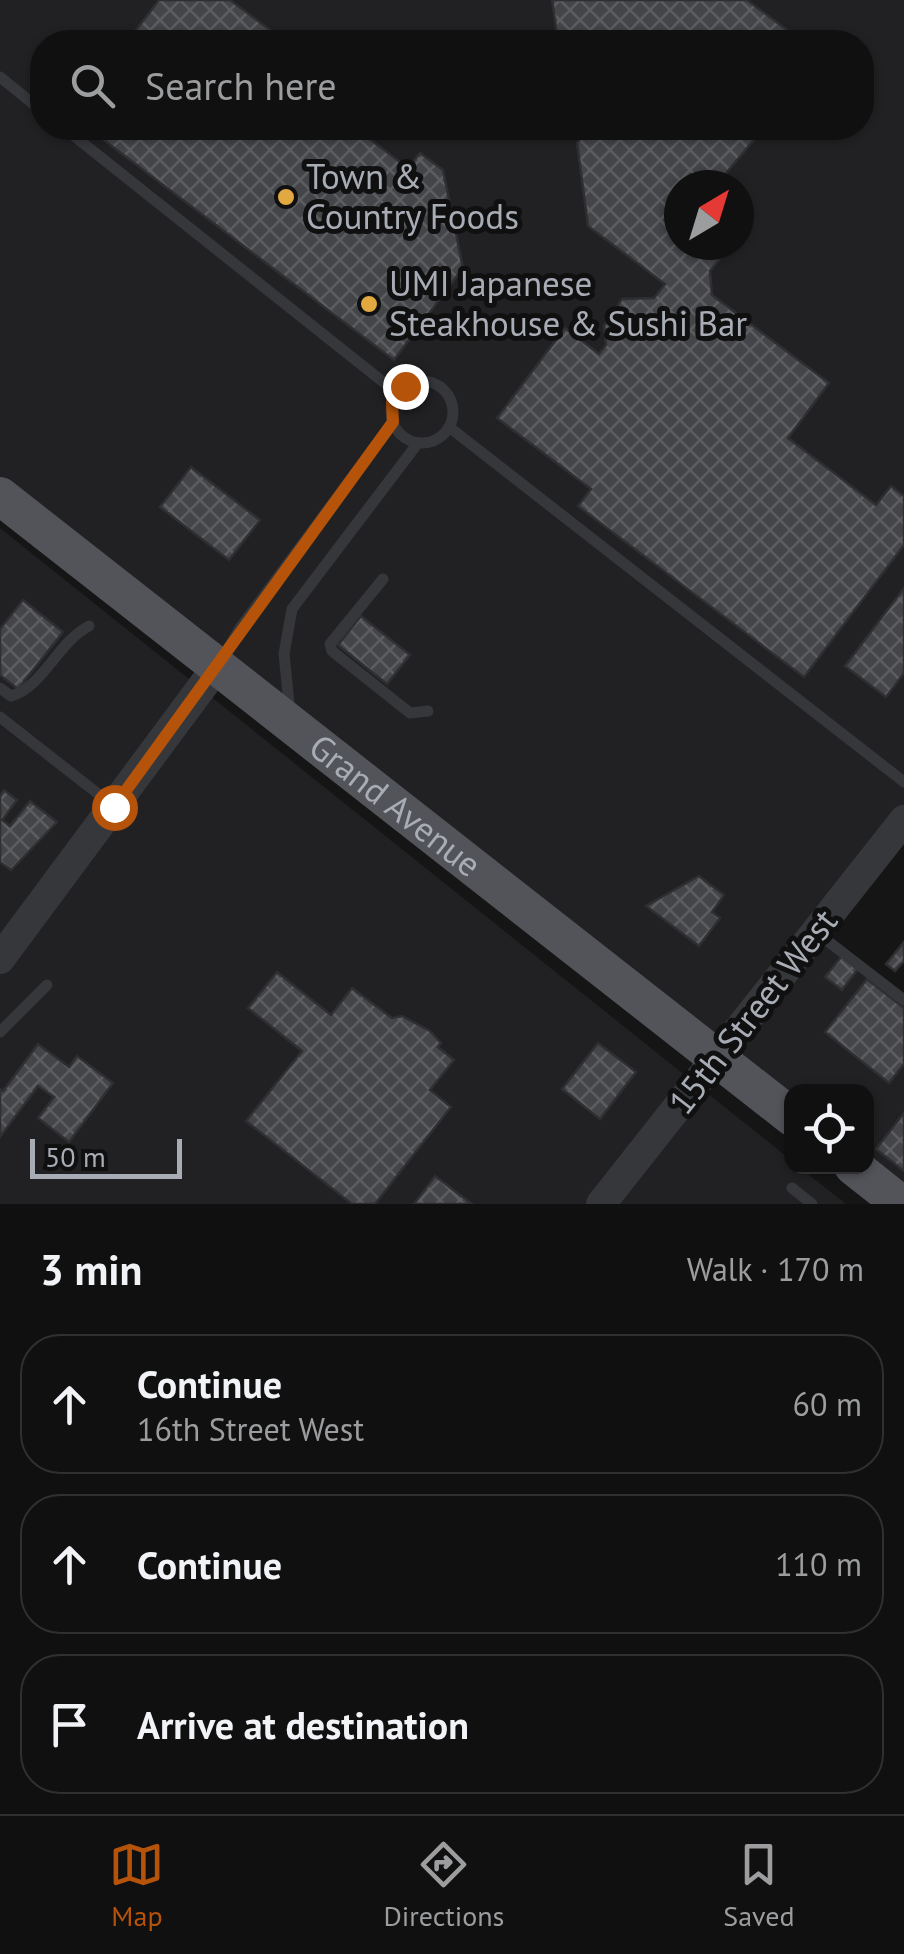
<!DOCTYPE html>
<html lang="en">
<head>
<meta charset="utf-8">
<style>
	body { margin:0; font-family:"PT Sans",sans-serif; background:#1e1e1e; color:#f1f3f6 }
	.controls { position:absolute; right:30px; bottom:30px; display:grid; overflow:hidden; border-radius:20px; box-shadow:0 2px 8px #0004 }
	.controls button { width:90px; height:90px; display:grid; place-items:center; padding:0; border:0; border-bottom:2px solid #303030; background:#101010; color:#f1f3f6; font:50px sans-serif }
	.compass { position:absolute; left:664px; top:170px; width:90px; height:90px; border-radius:50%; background:#101010; box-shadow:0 2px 8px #0004; rotate:38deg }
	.scale { position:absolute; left:30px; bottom:25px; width:152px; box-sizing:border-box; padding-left:10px; border:5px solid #a8acb5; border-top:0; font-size:28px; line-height:35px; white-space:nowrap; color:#a8acb5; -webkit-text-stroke:8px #101011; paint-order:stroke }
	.stop { position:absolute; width:30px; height:30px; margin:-22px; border:8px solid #b45309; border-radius:50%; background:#fff }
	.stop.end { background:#b45309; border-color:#fff; box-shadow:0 2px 10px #0008 }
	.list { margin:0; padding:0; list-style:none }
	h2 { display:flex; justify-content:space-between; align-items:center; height:130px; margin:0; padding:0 40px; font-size:42px }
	h2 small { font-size:32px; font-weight:400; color:#9c9d9f }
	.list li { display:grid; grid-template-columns:65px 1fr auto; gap:30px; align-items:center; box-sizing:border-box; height:140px; margin:0 20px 20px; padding:0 20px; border:2px solid #303030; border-radius:40px }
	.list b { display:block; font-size:38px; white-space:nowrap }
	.list p { margin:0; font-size:32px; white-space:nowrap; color:#9c9d9f }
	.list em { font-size:32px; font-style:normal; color:#9c9d9f }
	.icon { flex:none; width:55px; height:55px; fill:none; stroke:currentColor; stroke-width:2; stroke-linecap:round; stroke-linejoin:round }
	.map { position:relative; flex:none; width:904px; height:1204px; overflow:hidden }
	.search { position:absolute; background:#101010; box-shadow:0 2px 8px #0004; left:30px; right:30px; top:30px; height:110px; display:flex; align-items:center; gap:25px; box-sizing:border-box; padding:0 35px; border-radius:40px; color:#9c9d9f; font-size:38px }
	.sheet { height:610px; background:#101010 }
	nav { display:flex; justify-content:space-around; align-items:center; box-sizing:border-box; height:140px; border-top:2px solid #303030; background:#101010; font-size:28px; color:#9c9d9f }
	nav a { display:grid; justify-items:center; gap:5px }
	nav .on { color:#b45309 }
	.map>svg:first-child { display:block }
	.built { fill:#212123; fill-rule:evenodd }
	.building { fill:url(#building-cross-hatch); stroke:#2f2f32; stroke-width:2.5 }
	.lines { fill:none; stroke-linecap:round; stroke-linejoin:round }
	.service { stroke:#36373b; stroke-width:11 }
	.tertiary { stroke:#36373b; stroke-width:30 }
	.primary { stroke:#52545a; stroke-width:38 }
	.route { stroke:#b45309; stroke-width:12 }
	.poi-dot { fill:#e2a941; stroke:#101011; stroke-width:4 }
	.labels { text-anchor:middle; stroke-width:10; stroke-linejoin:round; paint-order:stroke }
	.poi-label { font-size:35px; fill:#a8acb5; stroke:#101011; text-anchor:start }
	.street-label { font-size:35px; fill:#a8acb5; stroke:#101011 }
</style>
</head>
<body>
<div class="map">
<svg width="904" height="1204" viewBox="0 0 904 1204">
	<defs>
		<pattern id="building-cross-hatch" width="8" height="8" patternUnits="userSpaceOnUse" patternTransform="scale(2.5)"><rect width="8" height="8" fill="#444549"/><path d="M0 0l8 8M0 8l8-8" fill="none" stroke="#5c5d61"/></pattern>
	</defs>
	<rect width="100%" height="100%" fill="#151516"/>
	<!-- built -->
	<g class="built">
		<path d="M0,0H904V820L817,932L904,1000V1204L866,1166V1092H792L791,1117L0,496ZM42,42H862V128H42ZM679,185H739V245H679Z"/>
		<polygon points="0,528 791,1160 792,1166 799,1167 846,1204 0,1204"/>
	</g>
	<!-- building -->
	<g class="building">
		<polygon points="159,0 230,0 286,42 127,42"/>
		<polygon points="552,0 747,0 803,42 558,42"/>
		<polygon points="88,128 355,128 408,168 420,153 443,170 463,268 394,360"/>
		<polygon points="590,128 764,128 716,185 679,185 679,245 731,245 710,271 712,295 829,383 788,438 876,505 891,486 904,496 904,545 804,677 578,506 591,489 497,418 565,328 599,354 606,345 604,326 622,299 654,298 665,284 588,226 577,143"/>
		<polygon points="191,467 260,520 229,560 160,507"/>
		<polygon points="904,588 904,673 886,697 845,666"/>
		<polygon points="23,600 63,632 18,689 0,675 0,629"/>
		<polygon points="361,616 410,655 387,684 338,645"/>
		<polygon points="4,790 17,800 2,820 10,826 30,801 57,822 11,870 0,862 0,796"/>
		<polygon points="699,876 724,895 712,912 720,918 699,946 646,906"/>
		<polygon points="904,942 904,961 895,971 886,964"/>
		<polygon points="842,956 858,969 842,990 825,977"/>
		<polygon points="277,972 331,1015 352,988 392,1018 402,1016 430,1031 441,1043 438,1047 454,1060 430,1090 451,1107 375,1204 352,1204 246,1121 302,1051 248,1008"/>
		<polygon points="867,979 904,1008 904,1064 889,1083 825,1032"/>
		<polygon points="598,1043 636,1072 600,1119 562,1089"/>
		<polygon points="38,1044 69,1067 77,1056 113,1083 69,1142 38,1118 54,1097 38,1086 0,1137 0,1089 3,1091"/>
		<polygon points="904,1113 904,1171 876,1149"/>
		<polygon points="435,1176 472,1204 414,1204"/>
	</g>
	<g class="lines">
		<!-- service -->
		<g class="service">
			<polyline points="0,77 42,111"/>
			<polyline points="64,128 397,393"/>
			<circle cx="422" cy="412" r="31"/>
			<polyline points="449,427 904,782"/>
			<polyline points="383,579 330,644 332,651 410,713 428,711"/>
			<polyline points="220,662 240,628 393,422"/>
			<path d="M0,688L11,696C44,686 57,643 89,626"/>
			<polyline points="290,713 284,654 292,609 418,443"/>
			<polyline points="0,717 111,804"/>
			<polyline points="816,932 904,1000"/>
			<polyline points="0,1032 47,985"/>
			<polyline points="792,1188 812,1204"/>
		</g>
		<!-- tertiary -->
		<g class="tertiary">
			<polyline points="0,959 219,664"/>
			<polyline points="601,1204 904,820"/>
		</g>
		<!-- primary -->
		<g class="primary">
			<path id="s1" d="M0,496L792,1117"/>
			<polyline points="853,1166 901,1204"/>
		</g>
	</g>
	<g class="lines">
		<!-- route -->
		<polyline class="route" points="114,807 393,422 392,402 405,386"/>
	</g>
	<!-- markers -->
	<g class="poi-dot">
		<circle cx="286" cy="197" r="10"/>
		<circle cx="369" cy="304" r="10"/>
	</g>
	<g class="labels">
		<!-- poi labels -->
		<g class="poi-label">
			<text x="306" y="189">Town &amp;<tspan x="306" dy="40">Country Foods</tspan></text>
			<text x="389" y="296">UMI Japanese<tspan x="389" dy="40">Steakhouse &amp; Sushi Bar</tspan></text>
		</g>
		<!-- street labels -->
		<g class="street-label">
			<text dy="12" stroke="none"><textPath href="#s1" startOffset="502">Grand Avenue</textPath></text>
			<text transform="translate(753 1012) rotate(-52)" y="12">15th Street West</text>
		</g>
	</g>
</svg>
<div class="controls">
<button><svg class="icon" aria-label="locate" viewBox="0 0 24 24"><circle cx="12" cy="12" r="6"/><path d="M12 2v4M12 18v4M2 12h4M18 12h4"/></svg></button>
</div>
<svg class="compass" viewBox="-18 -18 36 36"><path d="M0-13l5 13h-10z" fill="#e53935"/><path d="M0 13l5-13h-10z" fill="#9c9d9f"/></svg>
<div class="scale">50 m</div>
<div class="stop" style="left:114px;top:807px"></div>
<div class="stop end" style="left:405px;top:386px"></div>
<div class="search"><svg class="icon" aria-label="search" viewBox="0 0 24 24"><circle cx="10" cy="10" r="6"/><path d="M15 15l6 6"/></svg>Search here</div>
</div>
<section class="sheet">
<h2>3 min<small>Walk · 170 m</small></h2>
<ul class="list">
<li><svg class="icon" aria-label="ahead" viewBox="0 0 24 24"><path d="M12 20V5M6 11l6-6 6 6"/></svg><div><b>Continue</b><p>16th Street West</p></div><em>60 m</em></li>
<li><svg class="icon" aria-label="ahead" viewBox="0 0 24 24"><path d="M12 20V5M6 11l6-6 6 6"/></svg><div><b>Continue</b></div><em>110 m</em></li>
<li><svg class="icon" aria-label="arrive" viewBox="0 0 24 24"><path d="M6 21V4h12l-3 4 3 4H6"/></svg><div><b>Arrive at destination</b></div></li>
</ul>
</section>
<nav>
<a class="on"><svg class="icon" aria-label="map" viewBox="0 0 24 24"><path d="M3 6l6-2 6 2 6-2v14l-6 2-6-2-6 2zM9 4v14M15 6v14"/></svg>Map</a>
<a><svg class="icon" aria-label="directions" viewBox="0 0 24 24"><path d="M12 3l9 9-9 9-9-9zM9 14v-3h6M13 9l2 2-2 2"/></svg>Directions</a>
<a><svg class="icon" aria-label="saved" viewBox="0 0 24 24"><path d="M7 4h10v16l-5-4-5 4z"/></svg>Saved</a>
</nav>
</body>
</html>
